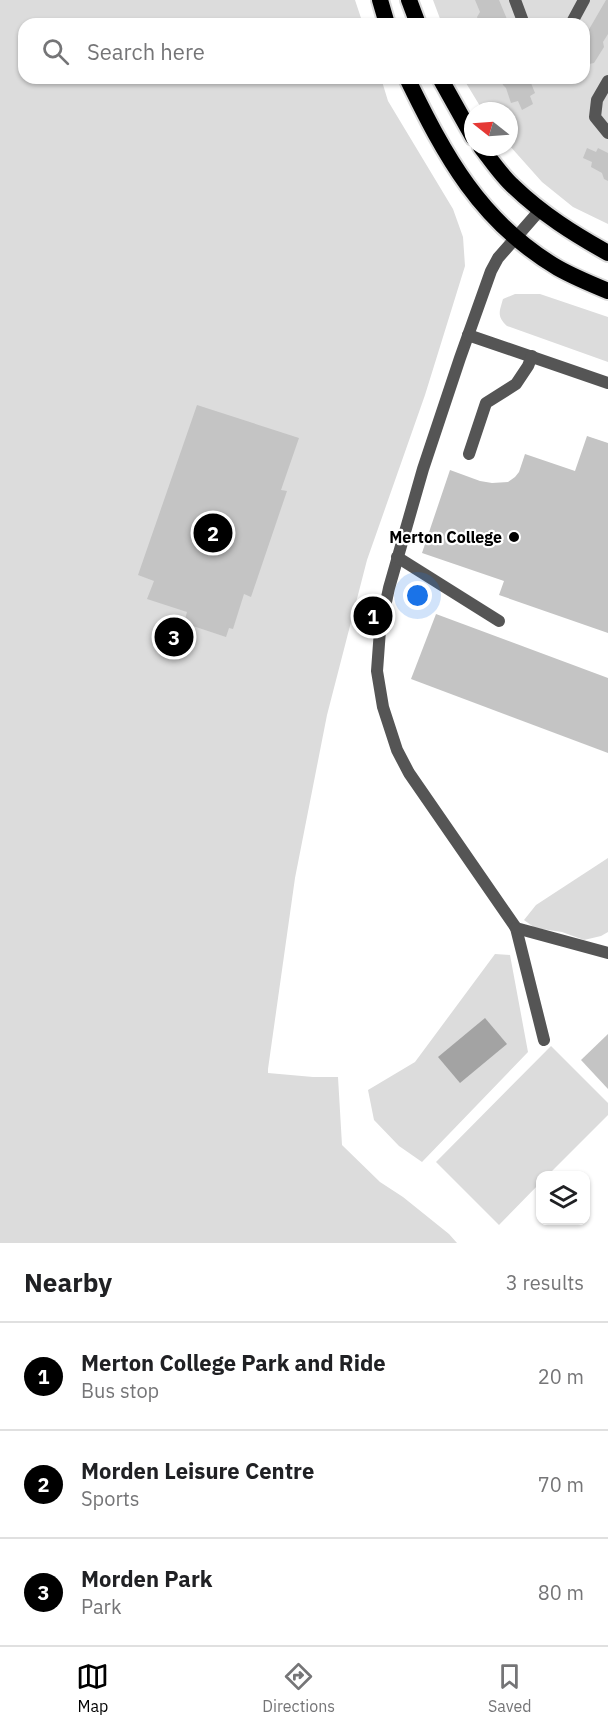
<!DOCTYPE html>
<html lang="en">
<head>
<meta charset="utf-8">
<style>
	body { margin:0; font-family:"IBM Plex Sans",sans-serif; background:#f2f2f2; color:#202124 }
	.controls { position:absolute; right:18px; bottom:18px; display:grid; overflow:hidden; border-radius:12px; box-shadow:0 2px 4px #0004 }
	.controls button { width:54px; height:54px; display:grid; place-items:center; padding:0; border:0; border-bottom:2px solid #e0e0e0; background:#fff; color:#202124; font:30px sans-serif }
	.compass { position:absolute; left:464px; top:102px; width:54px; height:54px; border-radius:50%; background:#fff; box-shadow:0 2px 4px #0004; rotate:287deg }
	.you { position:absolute; left:418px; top:596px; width:21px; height:21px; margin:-15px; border:4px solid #fff; border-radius:50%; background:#1a73e8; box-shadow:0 0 0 9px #1a73e833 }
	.badge { display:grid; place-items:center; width:39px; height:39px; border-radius:50%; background:#000; color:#fff; font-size:20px; font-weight:700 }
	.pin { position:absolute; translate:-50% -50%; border:3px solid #fff; box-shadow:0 2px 6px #0006 }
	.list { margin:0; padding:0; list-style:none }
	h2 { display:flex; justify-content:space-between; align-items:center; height:78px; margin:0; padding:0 24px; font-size:26px }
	h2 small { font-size:20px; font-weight:400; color:#757577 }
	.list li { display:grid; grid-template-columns:39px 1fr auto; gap:18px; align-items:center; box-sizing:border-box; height:108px; padding:0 24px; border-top:2px solid #e0e0e0 }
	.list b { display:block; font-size:22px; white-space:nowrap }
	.list p { margin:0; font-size:20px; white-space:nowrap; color:#757577 }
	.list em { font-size:20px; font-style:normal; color:#757577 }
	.icon { flex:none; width:33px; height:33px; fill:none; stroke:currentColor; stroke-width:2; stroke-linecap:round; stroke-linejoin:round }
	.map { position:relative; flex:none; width:608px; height:1243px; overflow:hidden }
	.search { position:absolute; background:#fff; box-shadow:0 2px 4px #0004; left:18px; right:18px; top:18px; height:66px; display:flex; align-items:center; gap:15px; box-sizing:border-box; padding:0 21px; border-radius:18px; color:#757577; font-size:22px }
	.sheet { height:402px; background:#fff }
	nav { display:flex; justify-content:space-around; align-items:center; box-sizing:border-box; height:84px; border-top:2px solid #e0e0e0; background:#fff; font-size:16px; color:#757577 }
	nav a { display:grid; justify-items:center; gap:3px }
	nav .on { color:#000 }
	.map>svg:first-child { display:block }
	.green { fill:#dcdcdc }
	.water { fill:#a3a3a3 }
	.building { fill:#c4c4c4 }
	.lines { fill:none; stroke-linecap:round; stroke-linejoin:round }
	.trunk-casing { stroke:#dbdbdb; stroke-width:20 }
	.service { stroke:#555; stroke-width:12 }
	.minor { stroke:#555; stroke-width:12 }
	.trunk { stroke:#000; stroke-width:16 }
	.poi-dot { fill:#000; stroke:#fff; stroke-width:2 }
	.labels { text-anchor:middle; stroke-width:4.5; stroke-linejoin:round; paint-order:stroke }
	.poi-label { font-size:16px; font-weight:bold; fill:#000; stroke:#fff; text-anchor:end }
</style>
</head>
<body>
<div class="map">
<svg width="608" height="1243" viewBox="0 0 608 1243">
	<rect width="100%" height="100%" fill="#fff"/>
	<!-- green -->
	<g class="green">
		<polygon points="0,0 355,0 363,24 24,24 24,78 381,78 388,101 453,209 463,237 465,266 425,395 367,560 327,715 295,878 268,1069 268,1073 313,1077 338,1077 342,1145 380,1182 403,1197 449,1234 457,1243 0,1243"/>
		<polygon points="433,0 608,0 608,224 573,207 542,182 509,145 509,111 483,111 463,78 584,78 584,24 442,24"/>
		<path d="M515,294H540L608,317V362L507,326C497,316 499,313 503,299Z"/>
		<polygon points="608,858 608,932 601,936 584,940 562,932 535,928 524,920 536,905"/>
		<polygon points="495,954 510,955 528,1052 422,1162 399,1146 374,1120 368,1090 415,1062"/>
		<polygon points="551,1046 608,1103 608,1115 548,1175 540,1176 540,1183 499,1225 436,1162"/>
	</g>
	<!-- water -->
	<polygon class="water" points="485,1018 507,1044 460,1083 438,1057"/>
	<!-- building -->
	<g class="building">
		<polygon points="475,0 499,0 509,24 480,24 477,17 480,12"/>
		<polygon points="606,0 608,0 608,34 603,42 604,47 594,63 589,64 584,74 584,38"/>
		<polygon points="500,78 529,78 535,93 530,96 533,104 522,110 518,101 511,103 506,88 503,85"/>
		<polygon points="587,148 596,152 598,148 608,153 608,181 604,179 602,173 591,167 592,162 583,158"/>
		<polygon points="197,405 299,438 281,490 287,491 251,597 244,594 233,629 229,628 226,637 184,623 187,612 147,599 154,581 138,575"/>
		<polygon points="587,436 608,443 608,633 499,595 504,581 422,553 450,470 480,481 492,483 508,482 515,477 519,472 525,454 575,471"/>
		<polygon points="436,614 608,678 608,753 411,679"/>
		<polygon points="608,1034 608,1089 581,1060"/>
	</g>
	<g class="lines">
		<defs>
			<g id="trunk">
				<polyline points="380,0 387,24"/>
				<polyline points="409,0 418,24"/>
				<path d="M407,78C445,156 480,222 558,268C574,277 591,284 608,291"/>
				<polyline points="440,78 473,137"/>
				<path d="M481,147C491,160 501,175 513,186C542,214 574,234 608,253"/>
			</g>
		</defs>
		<!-- trunk casing -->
		<use href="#trunk" class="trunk-casing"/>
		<!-- service -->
		<g class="service">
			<polyline points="540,210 498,258 491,271 460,358 423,469 389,588 380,630 377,671 383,707 397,750 409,773 516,928 544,1040"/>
			<polyline points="468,335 608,383"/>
			<polyline points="469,454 486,403 516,384 528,366 532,356"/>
			<polyline points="397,557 499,621"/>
			<polyline points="516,928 608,953"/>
		</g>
		<!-- minor -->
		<g class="minor">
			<polyline points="515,0 524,24"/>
			<polyline points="571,24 584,0"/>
			<polyline points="608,81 597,100 595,117 608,133"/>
		</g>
		<!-- trunk -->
		<use href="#trunk" class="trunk"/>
	</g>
	<!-- markers -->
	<circle class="poi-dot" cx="514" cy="537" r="6"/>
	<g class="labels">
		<!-- poi labels -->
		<g class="poi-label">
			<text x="502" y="543">Merton College</text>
		</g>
	</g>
</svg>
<div class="controls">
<button><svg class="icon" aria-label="layers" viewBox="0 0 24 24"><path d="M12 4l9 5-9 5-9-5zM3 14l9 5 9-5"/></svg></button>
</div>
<svg class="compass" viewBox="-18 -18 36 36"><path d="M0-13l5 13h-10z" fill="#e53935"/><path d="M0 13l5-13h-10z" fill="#757577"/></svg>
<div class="you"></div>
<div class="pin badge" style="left:373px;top:616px">1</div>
<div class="pin badge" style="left:213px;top:533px">2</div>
<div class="pin badge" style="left:174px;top:637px">3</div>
<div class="search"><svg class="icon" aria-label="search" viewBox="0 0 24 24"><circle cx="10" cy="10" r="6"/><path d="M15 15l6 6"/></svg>Search here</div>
</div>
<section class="sheet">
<h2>Nearby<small>3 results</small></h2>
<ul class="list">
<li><span class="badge">1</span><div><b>Merton College Park and Ride</b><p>Bus stop</p></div><em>20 m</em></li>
<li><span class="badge">2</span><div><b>Morden Leisure Centre</b><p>Sports</p></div><em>70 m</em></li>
<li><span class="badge">3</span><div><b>Morden Park</b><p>Park</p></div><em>80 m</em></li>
</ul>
</section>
<nav>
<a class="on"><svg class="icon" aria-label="map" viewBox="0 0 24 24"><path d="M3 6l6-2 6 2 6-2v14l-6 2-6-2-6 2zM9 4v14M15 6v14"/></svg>Map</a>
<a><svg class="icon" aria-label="directions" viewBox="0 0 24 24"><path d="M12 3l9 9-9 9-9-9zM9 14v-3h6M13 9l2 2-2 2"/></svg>Directions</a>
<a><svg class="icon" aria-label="saved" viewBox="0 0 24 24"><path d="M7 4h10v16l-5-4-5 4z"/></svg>Saved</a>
</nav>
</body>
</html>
